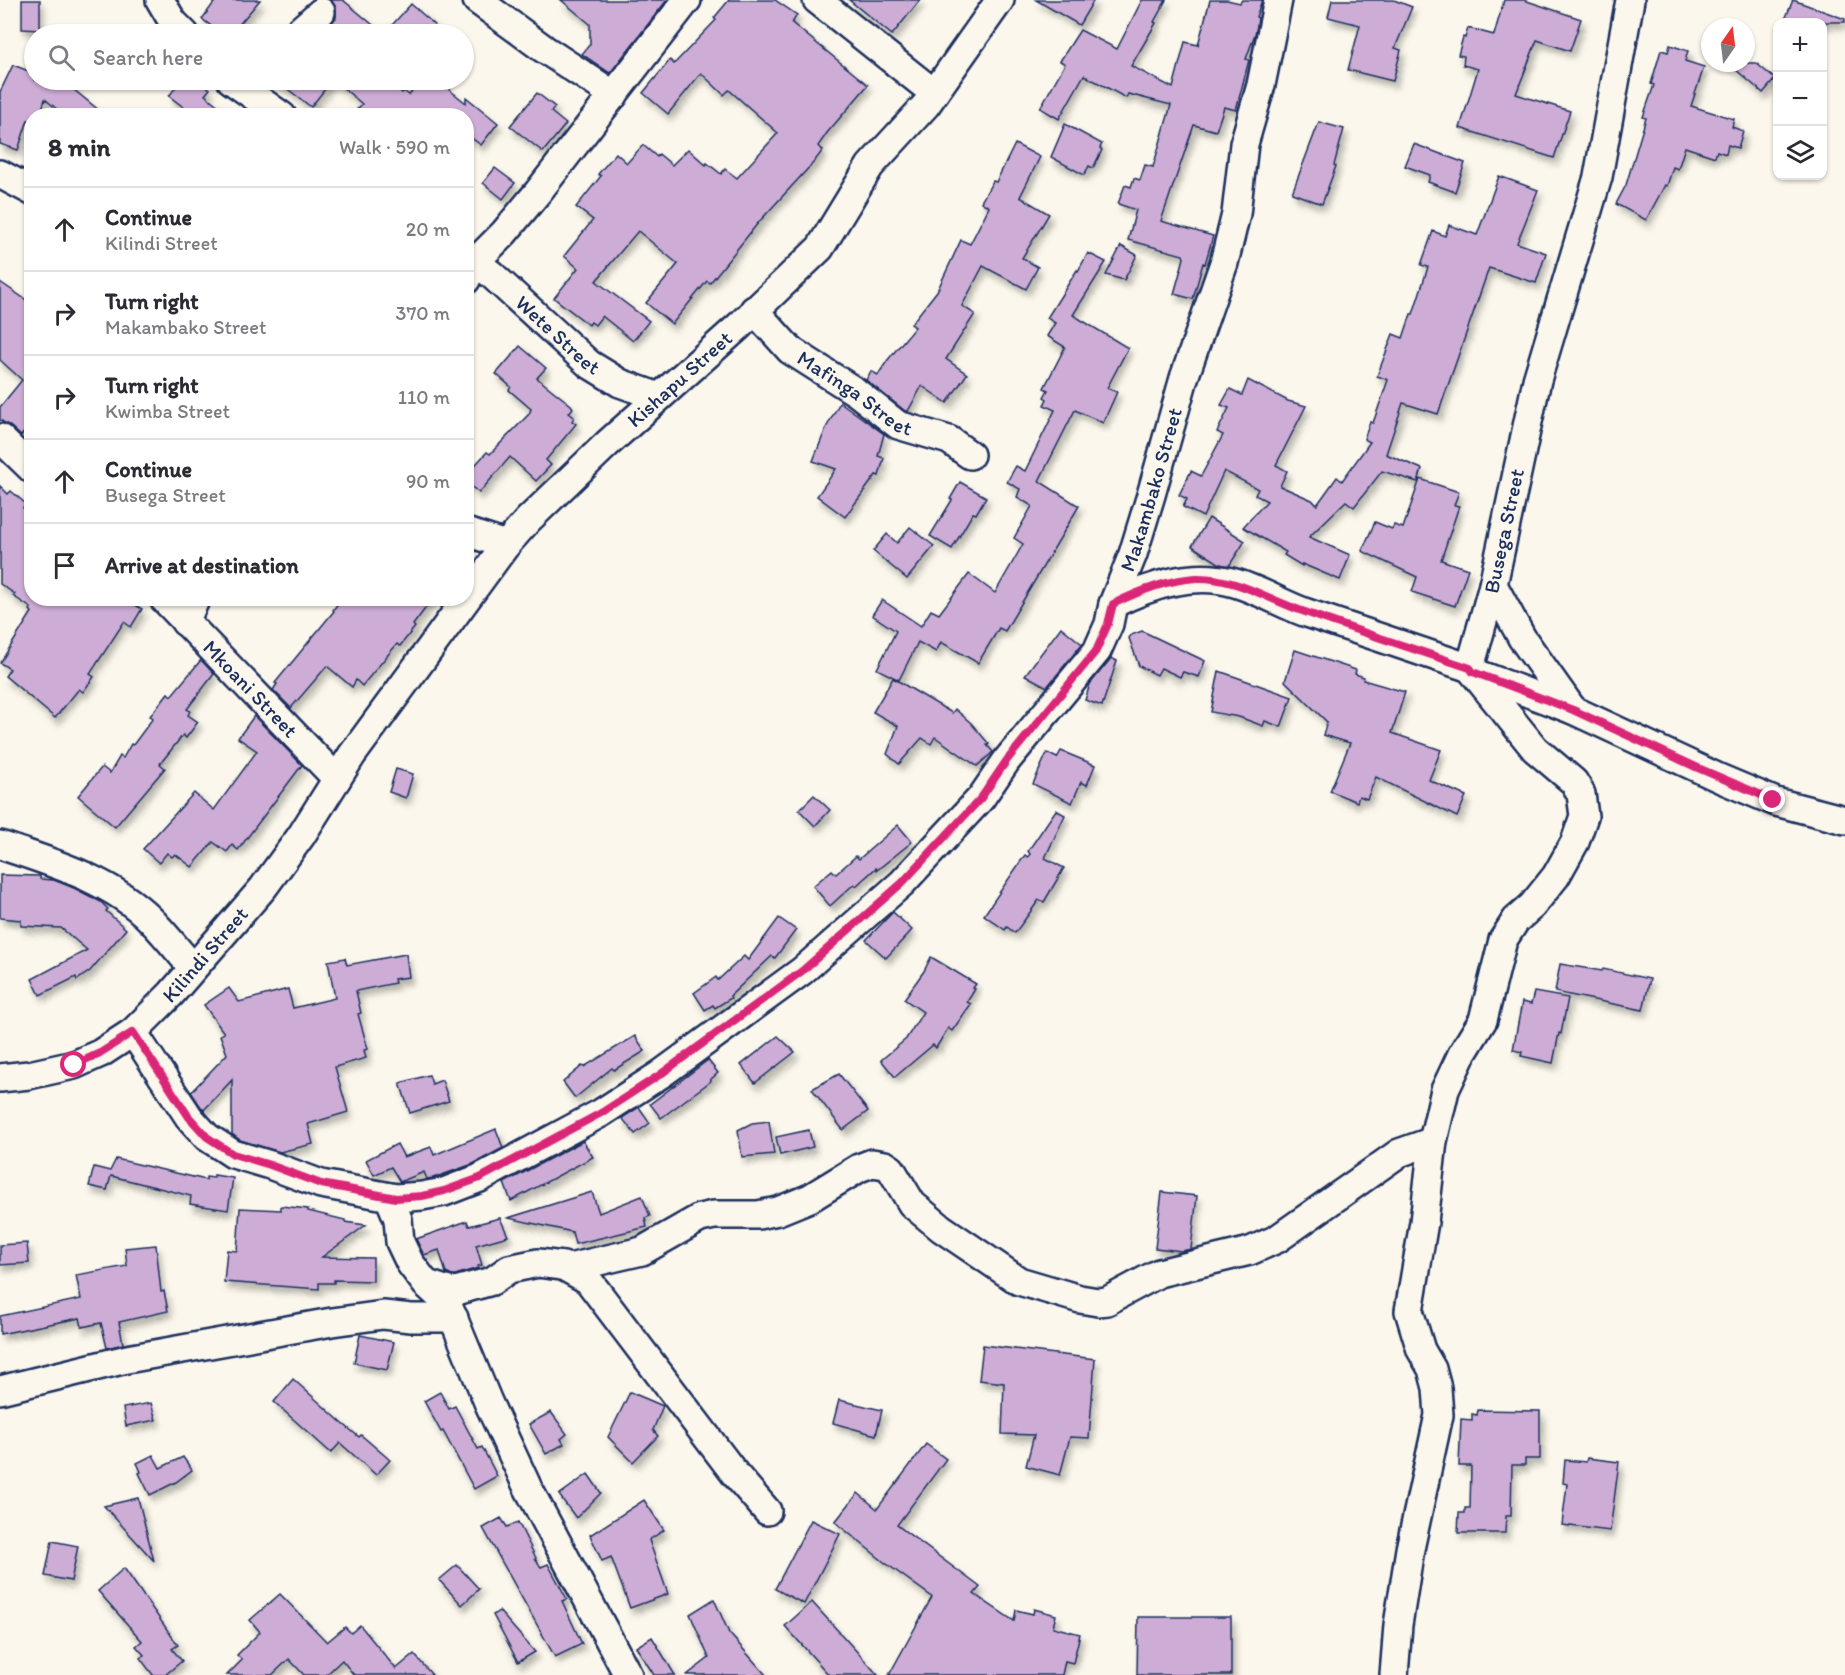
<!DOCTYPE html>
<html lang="en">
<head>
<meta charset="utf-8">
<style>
	body { margin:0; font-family:Itim,sans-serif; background:#f7f7f7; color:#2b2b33 }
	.controls { position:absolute; right:18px; top:18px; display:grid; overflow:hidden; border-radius:12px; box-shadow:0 2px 4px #0004 }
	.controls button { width:54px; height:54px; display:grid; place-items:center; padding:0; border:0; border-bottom:2px solid #e1e1e2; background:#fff; color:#2b2b33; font:30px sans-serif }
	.compass { position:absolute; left:1701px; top:18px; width:54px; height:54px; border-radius:50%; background:#fff; box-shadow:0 2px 4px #0004; rotate:14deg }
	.stop { position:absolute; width:18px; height:18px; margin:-14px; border:4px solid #db2777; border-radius:50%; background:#fff }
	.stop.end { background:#db2777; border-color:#fff; box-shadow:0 2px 6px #0008 }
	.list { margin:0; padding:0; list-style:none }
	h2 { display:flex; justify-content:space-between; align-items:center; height:78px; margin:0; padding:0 24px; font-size:26px }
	h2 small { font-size:20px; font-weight:400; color:#7c7c81 }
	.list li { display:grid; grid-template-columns:39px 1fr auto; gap:18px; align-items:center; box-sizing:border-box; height:84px; padding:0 24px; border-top:2px solid #e1e1e2 }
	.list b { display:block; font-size:22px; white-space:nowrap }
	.list p { margin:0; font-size:20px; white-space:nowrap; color:#7c7c81 }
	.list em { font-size:20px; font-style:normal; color:#7c7c81 }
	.icon { flex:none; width:33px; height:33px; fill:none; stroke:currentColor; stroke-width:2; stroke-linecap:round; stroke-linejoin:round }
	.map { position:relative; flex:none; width:1845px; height:1675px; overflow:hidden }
	.search { position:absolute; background:#fff; box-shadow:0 2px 4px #0004; left:24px; top:24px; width:450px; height:66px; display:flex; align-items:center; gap:15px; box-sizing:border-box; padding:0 21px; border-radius:33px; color:#7c7c81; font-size:22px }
	.panel { position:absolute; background:#fff; box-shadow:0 2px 4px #0004; left:24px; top:108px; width:450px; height:498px; border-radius:24px }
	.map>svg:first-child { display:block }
	.building { fill:#cdacd6; stroke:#1b2f5e; stroke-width:1.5; filter:url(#shadow) }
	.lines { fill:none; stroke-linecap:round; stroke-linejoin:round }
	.street-casing { stroke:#1b2f5e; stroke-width:32 }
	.street { stroke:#fbf7ec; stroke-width:27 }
	.route { stroke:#db2777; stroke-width:8 }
	.labels { text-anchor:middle; stroke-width:5; stroke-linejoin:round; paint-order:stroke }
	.street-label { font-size:21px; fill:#1b2f5e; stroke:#fbf7ec }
</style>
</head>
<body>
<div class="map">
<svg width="1845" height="1675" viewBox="0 0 1845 1675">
	<defs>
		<filter id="shadow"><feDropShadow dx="3.5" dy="6" stdDeviation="3" flood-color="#0004"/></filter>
	</defs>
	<rect width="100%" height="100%" fill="#fbf7ec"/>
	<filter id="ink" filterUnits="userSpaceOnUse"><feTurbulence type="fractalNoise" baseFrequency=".0167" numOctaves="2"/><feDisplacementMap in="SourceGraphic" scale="12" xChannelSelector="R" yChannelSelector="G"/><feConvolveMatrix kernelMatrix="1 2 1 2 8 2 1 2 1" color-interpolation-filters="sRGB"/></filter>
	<g filter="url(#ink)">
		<!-- building -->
		<g class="building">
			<polygon points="22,0 40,0 40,30 22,29"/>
			<polygon points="216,0 260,0 231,34 222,34 202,19"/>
			<polygon points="331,0 343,0 384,34 411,4 435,25 426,34 319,34 336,18 336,8"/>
			<polygon points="561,0 667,0 610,73 582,54 590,44 590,24"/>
			<polygon points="729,0 775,0 797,15 792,23 868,85 827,133 818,146 823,150 814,162 758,223 710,283 707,281 672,324 646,303 678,264 638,231 596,281 649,321 633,341 602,316 595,325 591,322 589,325 554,298 578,268 564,256 593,220 576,207 601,176 598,174 616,153 627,163 643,145 657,157 659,154 672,165 688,149 706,165 707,163 721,174 725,169 737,178 778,133 729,90 724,95 701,73 668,114 643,93 670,60 674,64 716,20 714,18"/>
			<polygon points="849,0 920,0 892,35"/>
			<polygon points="1036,0 1094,0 1079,25"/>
			<polygon points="1142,0 1166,0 1154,22 1156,23 1131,66 1173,88 1185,42 1198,45 1210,0 1227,0 1240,3 1242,0 1262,0 1256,17 1258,18 1256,31 1246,59 1249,60 1236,110 1224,107 1216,131 1194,125 1161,221 1213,236 1205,264 1203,263 1193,299 1174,294 1184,258 1183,255 1128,240 1136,210 1118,204 1125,185 1131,187 1134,178 1140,180 1145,165 1153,167 1171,105 1128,94 1126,98 1084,75 1059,119 1040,108 1065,64 1060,61 1080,30 1117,49"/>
			<polygon points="1332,0 1394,0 1412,7 1395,48 1401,50 1393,81 1348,70 1360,25 1328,17"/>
			<polygon points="1504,0 1524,0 1581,19 1570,51 1537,40 1516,94 1570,111 1554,158 1460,128 1478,69 1463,65 1464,56 1458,55 1463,37 1465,38 1468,28 1494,35"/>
			<polygon points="1793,0 1845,19 1845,22 1784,22"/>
			<polygon points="1670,45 1688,51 1685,61 1704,67 1691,106 1734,119 1732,127 1743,131 1738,148 1728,145 1726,154 1717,151 1715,157 1685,147 1678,169 1673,167 1667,186 1665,185 1646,220 1616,204 1626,185 1646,118 1643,117 1654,85 1651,84 1661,50 1668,52"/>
			<polygon points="1728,63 1756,63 1775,79 1763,93"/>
			<polygon points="13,65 34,73 34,80 62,80 106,116 65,116 45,99 40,116 32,116 32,121 28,120 18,150 0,144 0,92"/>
			<polygon points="181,80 198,80 210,89 205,95 231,116 195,116 169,96"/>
			<polygon points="276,80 332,80 311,107"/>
			<polygon points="334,80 387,80 402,93 404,91 409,95 421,80 437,80 466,103 466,97 498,123 481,145 466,134 466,116 351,116 362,104"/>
			<polygon points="537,93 555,107 551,112 566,124 543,152 510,126"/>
			<polygon points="1319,122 1344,129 1334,165 1336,166 1322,204 1292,193"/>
			<polygon points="1065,124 1102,144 1100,148 1102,150 1093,168 1089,166 1084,175 1051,157"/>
			<polygon points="1015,144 1040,157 1020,197 1049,214 1022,258 1038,267 1026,289 983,266 962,306 975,314 946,359 967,374 947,403 922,386 908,411 905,411 866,380 871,371 878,375 887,361 915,327 911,324 937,291 961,240 970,244 989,207 981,202 993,181 996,182"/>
			<polygon points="1414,144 1465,163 1455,192 1428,182 1430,175 1405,166"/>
			<polygon points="495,168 515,183 503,199 483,183"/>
			<polygon points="1499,176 1538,190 1517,243 1546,253 1536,283 1489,268 1438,414 1403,403 1386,454 1422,469 1418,482 1382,471 1354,507 1346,501 1309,537 1350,555 1340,580 1302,564 1302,566 1284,555 1286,552 1243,527 1267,501 1255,495 1258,489 1224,471 1203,517 1183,507 1187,499 1179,495 1191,471 1201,476 1223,435 1217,432 1229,408 1221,405 1230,389 1242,395 1248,380 1288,401 1306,406 1276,465 1287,471 1280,486 1312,500 1317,505 1337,477 1342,481 1370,442 1364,439 1370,422 1373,423 1388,380 1377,376 1393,334 1403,338 1411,314 1413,314 1428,267 1421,265 1433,231 1445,236 1449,225 1477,235"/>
			<polygon points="1121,246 1137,255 1124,280 1106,275"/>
			<polygon points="1088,253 1106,262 1073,315 1128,348 1107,388 1117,392 1103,423 1075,410 1039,481 1079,506 1005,631 999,628 978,663 941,642 936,652 918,642 899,680 877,669 896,631 872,615 882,600 921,626 931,610 939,614 969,574 995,593 1023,544 1014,538 1032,506 1017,497 1020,489 1007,482 1016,466 1025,471 1055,410 1044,405 1047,399 1044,397 1048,390 1044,388 1065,347 1047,336 1055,323 1047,318 1077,270 1078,271"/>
			<polygon points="0,282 32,304 32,423 21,436 11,427 0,420 0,407 22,380 0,360"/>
			<polygon points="520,346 546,368 537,378 571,405 573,408 569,413 574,417 572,421 576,424 546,460 551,465 536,481 510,457 479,493 466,482 466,475 487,452 490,454 529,414 531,409 509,390 511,387 496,374"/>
			<polygon points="840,402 884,434 878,456 884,458 879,476 876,475 845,517 817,496 836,469 813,461 826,428"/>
			<polygon points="1420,479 1459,492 1454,505 1459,506 1441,560 1468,569 1455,606 1412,592 1417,577 1362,551 1375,522 1392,529 1394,525 1403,528"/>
			<polygon points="960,482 986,497 976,514 973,513 952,549 930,536 952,500 950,499"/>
			<polygon points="0,486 8,494 11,491 26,504 23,508 32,516 32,598 124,598 142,609 131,627 124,622 90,674 94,677 83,692 79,689 55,718 5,676 10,669 0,663 32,612 30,610 31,608 13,596 15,594 0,584"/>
			<polygon points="1209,518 1245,541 1229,566 1220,564 1192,546"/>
			<polygon points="910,527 934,546 907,579 873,551 887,534 897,543"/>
			<polygon points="342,598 433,598 413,625 415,627 400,646 397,644 362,686 356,680 352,687 327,666 291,708 273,690 277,684 275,683 334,611 333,610"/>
			<polygon points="1061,627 1082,644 1047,687 1025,675"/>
			<polygon points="1142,631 1205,661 1199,677 1183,672 1180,677 1161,668 1157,675 1139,666 1129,638 1131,635"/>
			<polygon points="1295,650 1356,670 1355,674 1364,677 1363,680 1405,692 1392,733 1441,750 1429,780 1466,796 1457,817 1376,777 1367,799 1359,796 1357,802 1330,791 1350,743 1323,735 1327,722 1285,681"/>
			<polygon points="1111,658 1117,661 1102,706 1085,700 1090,684"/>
			<polygon points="201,660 214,674 187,709 190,711 188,715 198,722 186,738 183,735 160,764 165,768 115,827 78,796 102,767 110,773 120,756 123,758 131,744 133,745 153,718 150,716 168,693 171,696"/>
			<polygon points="1219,671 1292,697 1281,727 1265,721 1263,726 1239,717 1211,712"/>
			<polygon points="893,678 952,713 955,709 971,723 989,744 987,745 993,752 977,766 935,737 931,744 922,738 899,764 887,754 898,726 873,712"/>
			<polygon points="254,716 302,765 238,850 232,845 227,852 213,842 192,867 175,854 172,857 167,853 159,863 143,849 194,793 214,810 257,751 238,738"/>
			<polygon points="1061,751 1095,765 1087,785 1081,782 1072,803 1033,784 1047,753 1057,758"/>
			<polygon points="396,769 413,774 406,798 389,792"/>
			<polygon points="814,795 830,810 815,826 799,810"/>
			<polygon points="1056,810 1065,815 1045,858 1064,868 1044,902 1039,900 1015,933 1007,927 1005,930 984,915 1025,855 1028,857 1030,854 1028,851"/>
			<polygon points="898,825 912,842 877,870 876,868 856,886 854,884 830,906 813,886 832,870 836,874 856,856 859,859"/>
			<polygon points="0,875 40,876 40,879 54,880 74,888 101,902 108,909 106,911 126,929 90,971 77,980 76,977 40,995 32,979 87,950 61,928 21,926 21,920 0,918"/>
			<polygon points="893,912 912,930 886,958 866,940"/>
			<polygon points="779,918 796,930 775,958 772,956 730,996 731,998 715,1008 713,1005 705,1010 694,993 716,977 718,980 744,956 748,960"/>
			<polygon points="406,954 409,977 394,979 395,983 356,991 361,1013 358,1014 368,1049 364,1050 366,1058 335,1067 348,1112 308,1124 313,1144 280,1152 240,1140 232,1134 232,1080 204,1110 201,1107 191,1092 227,1054 220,1035 224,1033 204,1005 229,988 239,1002 288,989 293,1008 335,998 328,961 345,958 347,965"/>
			<polygon points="931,957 976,984 973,988 975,989 967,1002 971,1004 952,1031 948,1028 936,1048 933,1045 895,1077 881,1060 906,1039 923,1012 904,999 924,971"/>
			<polygon points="1560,964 1602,971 1603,969 1650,979 1643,1010 1555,992"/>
			<polygon points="1534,992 1568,998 1561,1034 1559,1033 1553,1063 1521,1056 1522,1052 1513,1050 1522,1002 1531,1004"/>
			<polygon points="635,1036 645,1051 614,1070 612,1068 575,1098 563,1082 582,1066 584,1067"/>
			<polygon points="778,1036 795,1052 755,1083 741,1065"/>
			<polygon points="708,1060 718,1073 710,1080 711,1081 661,1118 650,1104"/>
			<polygon points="839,1074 868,1111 843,1130 812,1089"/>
			<polygon points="429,1075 432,1084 442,1080 449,1101 410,1113 400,1083"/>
			<polygon points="639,1107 650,1123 635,1134 622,1118"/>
			<polygon points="769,1121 774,1154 742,1157 738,1130 752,1123"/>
			<polygon points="496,1129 503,1148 473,1164 433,1178 427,1179 424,1172 400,1182 391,1167 374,1175 366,1160 397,1144 404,1157 431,1147 434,1155"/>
			<polygon points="809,1130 813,1147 780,1155 776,1137"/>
			<polygon points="583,1141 593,1157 511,1201 504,1183"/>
			<polygon points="116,1159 206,1180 206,1177 214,1178 214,1175 233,1178 228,1210 190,1204 191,1196 111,1176 107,1190 89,1186 94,1167 110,1171"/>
			<polygon points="592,1192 599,1213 642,1196 650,1216 645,1218 647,1227 575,1244 572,1232 508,1218"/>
			<polygon points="1162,1192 1197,1196 1191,1249 1182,1251 1155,1248"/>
			<polygon points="281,1206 308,1209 308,1211 345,1220 345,1222 366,1225 322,1257 373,1258 373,1281 334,1280 334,1283 319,1283 319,1289 224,1282 227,1250 237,1251 240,1208 281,1210"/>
			<polygon points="500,1218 508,1236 476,1245 482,1265 478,1266 478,1268 452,1276 446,1273 439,1250 424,1255 416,1239 467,1221 469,1226"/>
			<polygon points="27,1243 29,1263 0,1265 0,1245"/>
			<polygon points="156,1245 161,1292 164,1291 168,1311 119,1322 123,1344 107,1348 101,1323 82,1327 80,1318 0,1334 0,1316 81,1299 76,1275 127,1266 125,1248"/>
			<polygon points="360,1335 394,1342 387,1370 354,1363"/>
			<polygon points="983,1345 1095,1359 1089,1438 1070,1437 1060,1475 1026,1466 1034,1435 1002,1434 1004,1383 979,1380"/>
			<polygon points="293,1379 341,1422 359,1437 361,1435 390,1460 376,1475 340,1443 331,1453 274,1402"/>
			<polygon points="440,1392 449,1409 455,1406 478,1449 482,1447 497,1476 474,1489 443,1431 441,1432 424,1401"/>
			<polygon points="630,1392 663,1406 653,1430 658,1436 633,1462 608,1437"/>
			<polygon points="839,1400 882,1410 876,1435 833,1423"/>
			<polygon points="151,1403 156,1420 126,1426 123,1408"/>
			<polygon points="1478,1410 1540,1411 1540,1459 1525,1459 1525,1465 1512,1465 1511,1516 1506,1516 1505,1533 1458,1533 1459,1513 1465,1513 1465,1508 1470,1508 1471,1466 1459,1466 1461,1419 1472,1420 1472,1414 1477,1415"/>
			<polygon points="551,1412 567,1434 561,1439 564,1444 546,1454 529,1424"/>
			<polygon points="926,1444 946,1459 897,1525 980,1587 974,1594 1014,1621 1016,1610 1033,1614 1034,1609 1056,1615 1053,1627 1080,1634 1073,1663 1065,1661 1062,1675 889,1675 932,1597 884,1562 835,1522 858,1493 877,1509"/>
			<polygon points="153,1455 160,1468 183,1457 192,1470 176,1482 150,1495 139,1473 141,1472 137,1463"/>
			<polygon points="1587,1458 1619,1462 1610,1531 1562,1525 1567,1484 1563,1483 1565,1460 1586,1462"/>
			<polygon points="588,1474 601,1493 576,1518 559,1495"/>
			<polygon points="138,1498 154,1561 104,1506"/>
			<polygon points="644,1500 664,1530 649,1540 668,1594 630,1608 611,1557 602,1561 590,1535"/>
			<polygon points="501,1518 507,1527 518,1522 536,1558 535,1559 541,1567 548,1564 567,1599 562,1601 582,1644 555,1657 483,1528"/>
			<polygon points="811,1520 840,1534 804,1604 775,1589"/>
			<polygon points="52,1541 78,1546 71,1581 45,1576"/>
			<polygon points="457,1565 479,1589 462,1605 439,1580"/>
			<polygon points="124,1568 178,1645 172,1649 182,1661 165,1675 153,1675 140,1658 144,1655 136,1646 142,1641 98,1591"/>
			<polygon points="280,1594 327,1642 345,1627 351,1633 360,1625 396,1669 414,1654 432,1675 354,1675 342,1660 326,1675 304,1675 289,1659 272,1675 227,1675 242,1660 237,1655 260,1632 250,1620"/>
			<polygon points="714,1599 729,1633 766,1675 687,1675 709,1658 690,1614"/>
			<polygon points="812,1602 878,1675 829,1675 785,1626"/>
			<polygon points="499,1611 535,1652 518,1662 493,1615"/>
			<polygon points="1138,1617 1231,1617 1231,1675 1137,1675"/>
			<polygon points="652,1637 675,1675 654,1675 636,1647"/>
		</g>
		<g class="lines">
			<defs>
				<g id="street">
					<polyline points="160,0 173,22 185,34"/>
					<polyline points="477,0 544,49 614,95"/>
					<polyline points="817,0 934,93"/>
					<polyline points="1630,0 1598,177 1537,380 1493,585 1470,668 1473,672 1573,710 1719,778 1776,802 1845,820"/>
					<polyline points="296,34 321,12"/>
					<polyline points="231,80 282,116"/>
					<polyline points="0,174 32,191"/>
					<path id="s1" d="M466,255L491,274L589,364L620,383L659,397"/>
					<polyline points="466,280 475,262 504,233 538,192 687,0"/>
					<path id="s2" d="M754,310L790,350L856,392L898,425L949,440L970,455"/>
					<polyline points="0,438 32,469"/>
					<polyline points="466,532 506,545"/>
					<polyline points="1493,585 1522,638 1573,710"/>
					<path id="s3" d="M163,598L337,779"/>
					<path d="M1113,604C1151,585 1193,571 1235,583C1257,589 1282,604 1304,612L1470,668"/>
					<polyline points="185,622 196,598"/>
					<path d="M0,845C51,862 112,880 151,920C166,935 179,952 193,968"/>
					<path id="s4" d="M133,1032L189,1117L207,1137L233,1154L270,1165L321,1184L396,1198L422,1196L444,1192L480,1178L601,1113L661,1074L802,971L902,883L981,798L1007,760L1097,651L1109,624L1113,604L1133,554L1151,495L1184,378L1224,263L1236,214L1244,144L1261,85L1278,0"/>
					<path id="s5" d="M0,1078L29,1075L74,1065L101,1053L133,1032L171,994L263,888L301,836L352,755L506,545L528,520L607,444L739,326L820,248L870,166L926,105L1000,0"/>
					<polyline points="389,1197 398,1219 400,1242 410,1263 426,1284 447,1303 488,1402 527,1486 628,1675"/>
					<polyline points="569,1268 642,1251 700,1218 714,1215 758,1215 778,1211 810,1198 859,1168 872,1163 885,1165 891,1169 912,1204 941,1228 1019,1281 1080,1299 1098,1302 1107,1301 1159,1273 1250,1251 1277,1239 1399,1153 1433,1141"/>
					<polyline points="427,1284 452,1292 492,1281 509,1269 538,1263 563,1266 588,1280 735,1474 767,1511"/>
					<polyline points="0,1390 127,1359 332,1322 383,1315 411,1318 454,1318"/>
					<polyline points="1394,1675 1398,1625 1410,1549 1439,1415 1437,1388 1432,1369 1421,1350 1409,1311 1424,1222 1433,1141 1445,1090 1462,1054 1483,1020 1503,940 1516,920 1532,906 1556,876 1575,842 1584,816 1581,794 1574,782 1535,749 1473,672"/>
				</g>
			</defs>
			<!-- street casing -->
			<use href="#street" class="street-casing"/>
			<!-- street -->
			<use href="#street" class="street"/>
		</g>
	</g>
	<g class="lines" filter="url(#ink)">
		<!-- route -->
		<path class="route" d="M74,1065L100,1053L133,1032L189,1117L207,1137L233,1154L270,1165L321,1184L396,1198L422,1196L444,1191L480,1178L601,1113L661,1074L802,971L902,883L981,798L1007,760L1096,651L1108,624L1113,604C1139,591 1167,580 1196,578C1236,577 1269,600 1305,612C1360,632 1415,649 1470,668L1473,672L1573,710L1698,768L1773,800"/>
	</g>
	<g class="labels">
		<!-- street labels -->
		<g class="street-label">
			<text dy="7" stroke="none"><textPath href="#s1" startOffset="122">Wete Street</textPath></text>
			<text dy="7" stroke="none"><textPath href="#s5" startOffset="998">Kishapu Street</textPath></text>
			<text dy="7" stroke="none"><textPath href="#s2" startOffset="132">Mafinga Street</textPath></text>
			<text dy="7" stroke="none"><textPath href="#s4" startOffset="1407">Makambako Street</textPath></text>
			<text transform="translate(1504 531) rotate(-78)" y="7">Busega Street</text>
			<text dy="7" stroke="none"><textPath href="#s3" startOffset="126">Mkoani Street</textPath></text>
			<text dy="7" stroke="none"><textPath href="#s5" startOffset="249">Kilindi Street</textPath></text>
		</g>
	</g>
</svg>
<div class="controls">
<button>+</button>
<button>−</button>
<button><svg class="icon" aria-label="layers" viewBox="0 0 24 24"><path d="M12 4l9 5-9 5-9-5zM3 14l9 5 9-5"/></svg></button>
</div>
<svg class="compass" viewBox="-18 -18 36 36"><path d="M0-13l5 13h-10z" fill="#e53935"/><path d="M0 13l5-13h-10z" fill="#7c7c81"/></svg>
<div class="stop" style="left:74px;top:1065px"></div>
<div class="stop end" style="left:1773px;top:800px"></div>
<div class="search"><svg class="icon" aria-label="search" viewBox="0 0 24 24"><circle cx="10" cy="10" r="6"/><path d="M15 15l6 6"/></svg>Search here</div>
<section class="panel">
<h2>8 min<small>Walk · 590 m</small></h2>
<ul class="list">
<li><svg class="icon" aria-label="ahead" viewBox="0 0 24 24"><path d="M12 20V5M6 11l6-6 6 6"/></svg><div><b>Continue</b><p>Kilindi Street</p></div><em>20 m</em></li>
<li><svg class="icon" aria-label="right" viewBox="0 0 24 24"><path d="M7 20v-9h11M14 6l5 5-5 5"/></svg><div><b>Turn right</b><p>Makambako Street</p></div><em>370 m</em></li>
<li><svg class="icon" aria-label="right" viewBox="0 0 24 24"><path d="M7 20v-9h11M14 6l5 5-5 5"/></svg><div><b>Turn right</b><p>Kwimba Street</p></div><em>110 m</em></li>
<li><svg class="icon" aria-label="ahead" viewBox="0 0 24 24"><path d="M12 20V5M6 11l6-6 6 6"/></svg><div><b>Continue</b><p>Busega Street</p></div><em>90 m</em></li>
<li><svg class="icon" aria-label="arrive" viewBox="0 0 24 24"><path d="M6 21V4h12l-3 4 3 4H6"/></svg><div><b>Arrive at destination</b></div></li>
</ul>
</section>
</div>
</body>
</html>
